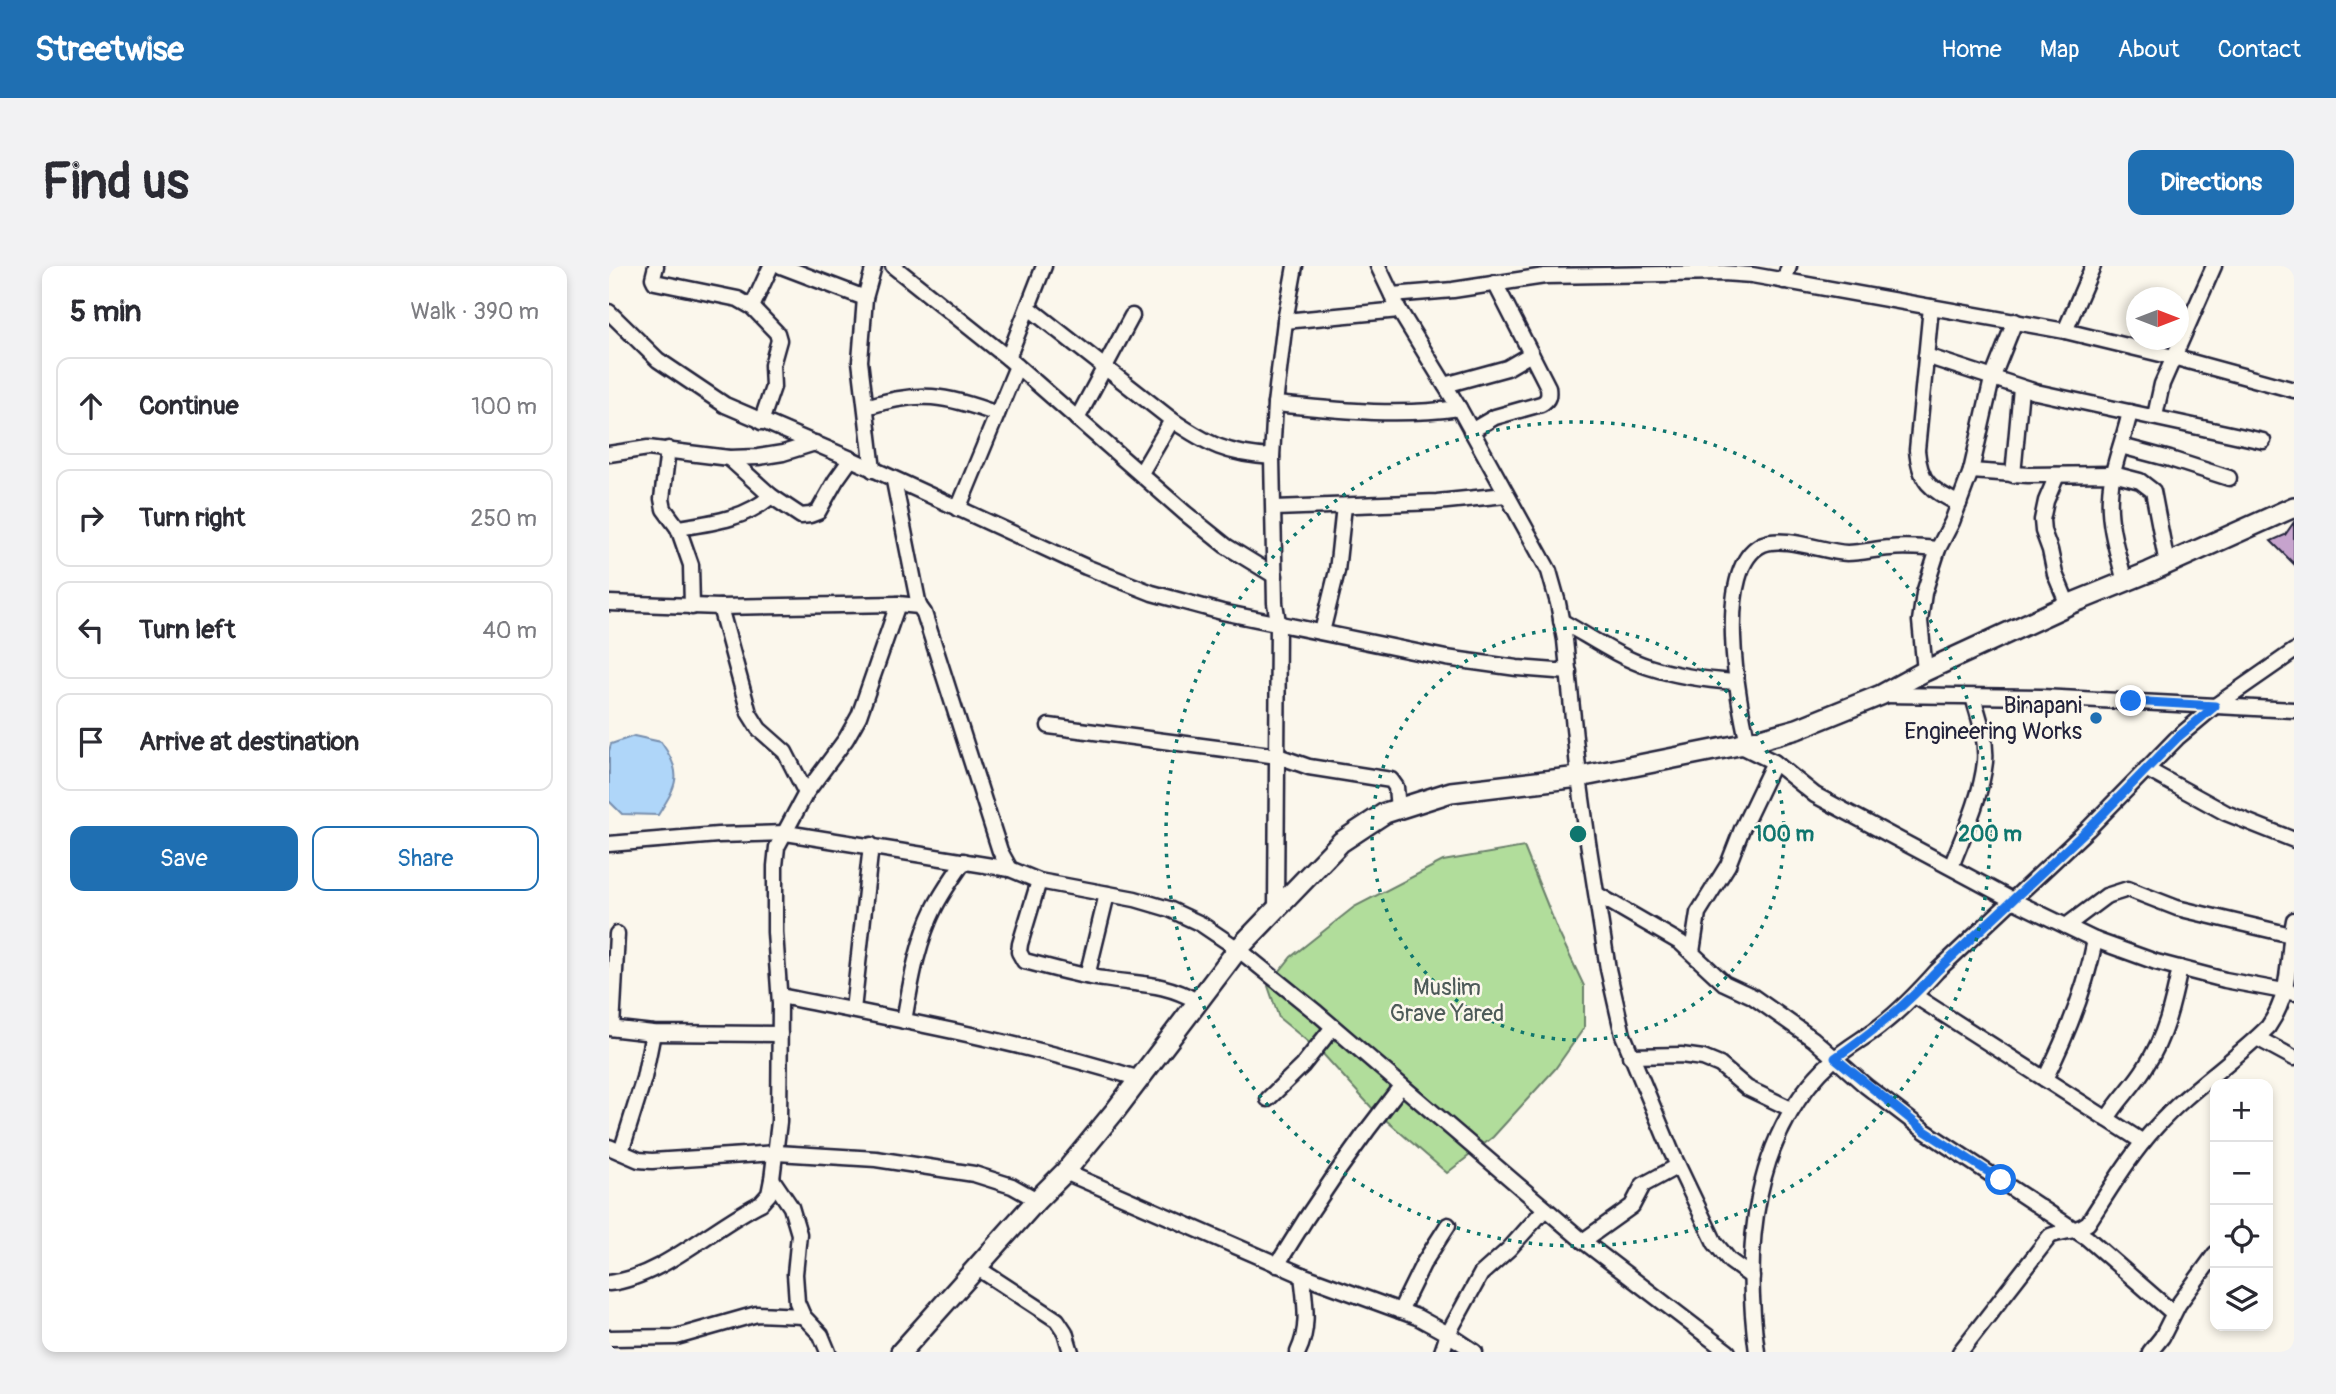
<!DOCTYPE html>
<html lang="en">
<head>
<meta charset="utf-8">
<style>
	body { margin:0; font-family:Pangolin,sans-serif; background:#f2f2f3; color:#2b2b33 }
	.controls { position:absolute; right:21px; bottom:21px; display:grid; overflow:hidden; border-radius:14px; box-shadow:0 4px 10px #0003 }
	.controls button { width:63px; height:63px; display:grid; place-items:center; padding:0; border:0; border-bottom:2px solid #e1e1e2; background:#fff; color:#2b2b33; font:35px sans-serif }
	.compass { position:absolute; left:1517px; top:21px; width:63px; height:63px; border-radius:50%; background:#fff; box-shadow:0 4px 10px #0003; rotate:90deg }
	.stop { position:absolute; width:21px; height:21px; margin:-16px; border:5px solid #1a73e8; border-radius:50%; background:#fff }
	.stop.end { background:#1a73e8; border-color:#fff; box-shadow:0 2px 7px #0008 }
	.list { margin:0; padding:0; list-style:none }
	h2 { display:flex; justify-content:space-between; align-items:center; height:91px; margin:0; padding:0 28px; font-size:30px }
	h2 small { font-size:23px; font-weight:400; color:#7c7c81 }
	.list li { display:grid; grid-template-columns:46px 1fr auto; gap:21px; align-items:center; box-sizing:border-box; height:98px; margin:0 14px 14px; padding:0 14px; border:2px solid #e1e1e2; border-radius:14px }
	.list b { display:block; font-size:26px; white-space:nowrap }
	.list em { font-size:23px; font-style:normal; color:#7c7c81 }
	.actions { display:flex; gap:14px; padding:21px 28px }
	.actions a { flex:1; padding:16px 0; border:2px solid #1f6fb2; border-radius:14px; text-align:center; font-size:24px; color:#1f6fb2 }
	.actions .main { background:#1f6fb2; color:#fff }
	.icon { flex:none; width:38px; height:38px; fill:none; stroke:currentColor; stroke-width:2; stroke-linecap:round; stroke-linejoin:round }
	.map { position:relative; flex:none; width:1685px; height:1086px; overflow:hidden; border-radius:14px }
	header { display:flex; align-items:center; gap:42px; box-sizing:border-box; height:98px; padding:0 35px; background:#1f6fb2; color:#fff }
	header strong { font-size:33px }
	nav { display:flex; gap:38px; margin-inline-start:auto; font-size:24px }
	.intro { display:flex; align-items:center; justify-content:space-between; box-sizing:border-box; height:168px; padding:0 42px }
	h1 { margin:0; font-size:49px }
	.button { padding:18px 32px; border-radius:14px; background:#1f6fb2; color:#fff; font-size:24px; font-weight:700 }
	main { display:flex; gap:42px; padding:0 42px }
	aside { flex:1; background:#fff; border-radius:14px; box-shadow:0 4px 10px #0003 }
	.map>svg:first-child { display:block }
	.green { fill:#b1dd9b; stroke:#6a806b; stroke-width:2 }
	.water { fill:#afd6f9; stroke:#778ead; stroke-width:2 }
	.building { fill:#c6a3cd; stroke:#22223b; stroke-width:2 }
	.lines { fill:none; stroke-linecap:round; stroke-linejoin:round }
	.street-casing { stroke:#22223b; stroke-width:19 }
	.secondary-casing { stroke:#22223b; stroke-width:24 }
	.street { stroke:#fbf7ec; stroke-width:14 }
	.secondary { stroke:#fbf7ec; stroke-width:19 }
	.route { stroke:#1a73e8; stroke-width:9 }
	.ring { fill:none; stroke:#0f766e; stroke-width:3.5; stroke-dasharray:3.5 7 }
	.poi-dot { fill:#1f6fb2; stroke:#fbf7ec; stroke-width:2.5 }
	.labels { text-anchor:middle; stroke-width:5; stroke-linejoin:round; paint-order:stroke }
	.poi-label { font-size:23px; fill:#22223b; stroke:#fbf7ec; text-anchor:end }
	.park-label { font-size:23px; fill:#4d5a58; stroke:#fbf7ec }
	.centre { fill:#0f766e; stroke:#fbf7ec; stroke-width:3.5 }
	.ring-label { font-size:21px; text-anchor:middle; font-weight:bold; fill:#0f766e; stroke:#fbf7ec; stroke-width:5; stroke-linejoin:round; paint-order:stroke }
</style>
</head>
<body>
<header>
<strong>Streetwise</strong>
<nav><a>Home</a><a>Map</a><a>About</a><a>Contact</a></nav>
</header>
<div class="intro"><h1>Find us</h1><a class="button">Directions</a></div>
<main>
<aside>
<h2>5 min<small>Walk · 390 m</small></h2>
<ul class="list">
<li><svg class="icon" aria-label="ahead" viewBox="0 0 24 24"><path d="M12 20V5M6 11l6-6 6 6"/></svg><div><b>Continue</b></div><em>100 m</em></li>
<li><svg class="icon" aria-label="right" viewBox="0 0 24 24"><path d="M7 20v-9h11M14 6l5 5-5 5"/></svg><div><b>Turn right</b></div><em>250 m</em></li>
<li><svg class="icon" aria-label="left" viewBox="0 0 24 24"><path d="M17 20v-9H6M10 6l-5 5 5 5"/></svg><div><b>Turn left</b></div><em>40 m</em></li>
<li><svg class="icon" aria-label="arrive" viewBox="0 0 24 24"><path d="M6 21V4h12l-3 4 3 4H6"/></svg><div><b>Arrive at destination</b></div></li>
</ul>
<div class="actions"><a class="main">Save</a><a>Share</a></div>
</aside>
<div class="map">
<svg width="1685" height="1086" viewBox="0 0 1685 1086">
	<rect width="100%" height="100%" fill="#fbf7ec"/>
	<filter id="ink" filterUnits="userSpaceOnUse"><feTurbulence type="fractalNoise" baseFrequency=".0143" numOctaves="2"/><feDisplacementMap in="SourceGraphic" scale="14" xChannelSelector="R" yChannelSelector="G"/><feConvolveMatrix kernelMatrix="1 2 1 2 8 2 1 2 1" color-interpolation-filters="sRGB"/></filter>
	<g filter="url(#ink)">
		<!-- green -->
		<polygon class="green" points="915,581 949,665 975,720 975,762 946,803 884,871 838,907 763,842 714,788 670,752 659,720 682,691 745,641 834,595"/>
		<!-- water -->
		<path class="water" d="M25,470L52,476C75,508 68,519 49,549L13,548L0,535V485L2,478Z"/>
		<!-- building -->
		<polygon class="building" points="1685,256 1685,298 1662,275 1676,269"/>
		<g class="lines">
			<defs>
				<g id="street">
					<polyline points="47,0 44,12 46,16 129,33 143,41 168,67 170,74 163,99 164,121 152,156"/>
					<polyline points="172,0 256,32"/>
					<polyline points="284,0 399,92 576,247 617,280 666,310"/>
					<polyline points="769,0 790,44 850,142 940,305 949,337 956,374 970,511 979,576 999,703 1014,769 1063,887 1106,977 1121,995 1143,1011"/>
					<polyline points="1175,15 1180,0"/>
					<polyline points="783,29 844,24 936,10 1114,7 1143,9 1456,65 1564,91 1685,124"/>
					<polyline points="143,41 162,0"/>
					<path d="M419,41L563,154C600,179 618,188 663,191"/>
					<path d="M1322,41L1308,184C1311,218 1322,223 1350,238"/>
					<polyline points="0,46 49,94 116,139 242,193 477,301 543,327 613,346 837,392 908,402 960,406"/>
					<polyline points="676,55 790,44"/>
					<polyline points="1456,65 1484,0"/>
					<polyline points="1317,90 1427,126 1654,175"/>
					<polyline points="399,92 435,0"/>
					<polyline points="836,119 898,102 922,88"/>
					<path d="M666,138C728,144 788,151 850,142"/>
					<path d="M257,141C310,124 337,129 388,148"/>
					<polyline points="1546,150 1553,118 1605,0"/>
					<polyline points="468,153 523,50"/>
					<path d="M862,165L886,151L932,138C940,134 940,129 939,121L886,17"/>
					<polyline points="1512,180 1561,193 1620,212"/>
					<path d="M59,183L53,233L55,243L69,262C102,257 137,253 162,230"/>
					<polyline points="0,188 39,182 120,192 149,191 174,187 206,177"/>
					<polyline points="120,192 162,230 192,250 201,249 209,246 227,214 242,193"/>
					<polyline points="264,204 251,95 256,32 265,0"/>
					<polyline points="1362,205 1419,209 1504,208 1531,215 1544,225 1558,298"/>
					<polyline points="532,207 563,154"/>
					<polyline points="1404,209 1412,122"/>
					<polyline points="1448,209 1437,235 1433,254 1434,265 1441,284 1446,308 1459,339"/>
					<polyline points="285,215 310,340"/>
					<polyline points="666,242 828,236 897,229"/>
					<polyline points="349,243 408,100"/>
					<polyline points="69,262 82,299 83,341"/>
					<path d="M1516,316C1509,288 1499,259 1501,230C1502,202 1515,174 1521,146"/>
					<polyline points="0,337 111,341 289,338 310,340 315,347 391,585 401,603 430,615 526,633 560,643 592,658 629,683 708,747 974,975 1119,1086"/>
					<polyline points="111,341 140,447 150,463 176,486 197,527"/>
					<path d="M952,355C981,371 1009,391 1040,401C1068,410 1097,414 1126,416"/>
					<polyline points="713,366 728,305 735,240"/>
					<polyline points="1316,405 1311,355 1315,327 1329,283 1343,256 1362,205 1383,113 1406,55"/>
					<polyline points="1273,429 1432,431 1685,444"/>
					<polyline points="440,460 669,490 700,501 782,514 787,521 789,543"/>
					<path d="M1139,477C1129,436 1104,300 1154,278C1175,269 1215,286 1238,287C1253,287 1266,283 1281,282C1297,280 1313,282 1329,283"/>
					<polyline points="1165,496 1206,529 1403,634 1486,674 1547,696 1616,714 1685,727"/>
					<polyline points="1537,503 1617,547 1685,574"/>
					<polyline points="0,578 109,569 177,567 401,603"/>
					<path d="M1342,601C1355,567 1372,532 1376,496C1378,474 1370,451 1364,431"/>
					<path d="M430,615L411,678L410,686L415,695C441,701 468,710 495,713C531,719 554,716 588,735"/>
					<polyline points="989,629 1072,677 1115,717 1143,730 1204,773 1257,820 1316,865 1478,972 1564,1047"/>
					<polyline points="667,642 669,356 666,337 663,191 666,138 676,55 686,0"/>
					<polyline points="1457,660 1497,630 1519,623 1568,642 1682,669"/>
					<polyline points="1083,686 1089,647 1119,599 1133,563 1165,496 1130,479"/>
					<polyline points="478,710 498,628"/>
					<path d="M171,730C291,754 413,776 531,813"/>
					<polyline points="1306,730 1534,876"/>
					<polyline points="244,744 262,579"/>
					<path d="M295,755C302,716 308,677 326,641C334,625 345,610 355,595"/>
					<polyline points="0,762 44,767 171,768"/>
					<polyline points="3,762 8,668"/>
					<polyline points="1648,772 1685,792"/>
					<polyline points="1021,790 1072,789 1094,792 1111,799 1138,822 1182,843"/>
					<path d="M1436,813C1458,769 1477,723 1486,674"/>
					<polyline points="659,833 693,800 724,761"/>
					<path d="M1498,853C1509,834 1526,819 1537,800C1556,771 1564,736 1571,702"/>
					<polyline points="0,881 30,894 43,895 168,887 267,893 365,908 403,920 428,934"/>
					<polyline points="12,886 35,812 44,767"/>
					<polyline points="456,906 693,1009 808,1051 839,1068 866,1086"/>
					<polyline points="163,913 182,941 190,968 186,1008 188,1036 194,1050 212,1069 219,1086"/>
					<polyline points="974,975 1023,940 1034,919 1069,900"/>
					<path d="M668,999C706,936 747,877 792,820"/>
					<polyline points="367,1001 448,1054 456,1066 462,1086"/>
					<path d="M0,1017C51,1012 105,960 152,937L160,928L163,913L170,856L171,738L166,666V600L168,581L197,527L237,473L250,450L289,338"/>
					<polyline points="791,1045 814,998 839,959"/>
					<polyline points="0,1072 67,1071 148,1048 194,1050"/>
					<path d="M689,1086C701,1061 696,1036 693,1009"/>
					<polyline points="833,1086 839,1068 872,1008 900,983 936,943"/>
					<path d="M1148,1086C1134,985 1143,867 1224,794C1238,781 1256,772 1271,760C1292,744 1311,724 1328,705L1479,563L1568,472L1606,440L1685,385"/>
					<path d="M1351,1086L1441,970C1456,964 1465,967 1479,957C1500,925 1521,889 1547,861C1580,824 1623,797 1659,761C1684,725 1677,695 1685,654"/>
					<polyline points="1541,1086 1553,1071 1569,1039 1606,988"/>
				</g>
				<polyline id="secondary" points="292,1086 428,934 456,906 506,845 629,683 732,576 776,547 842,526 970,511 1130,479 1188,463 1272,429 1316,405 1461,338 1540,306 1685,241"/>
			</defs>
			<!-- street casing -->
			<use href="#street" class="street-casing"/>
			<!-- secondary casing -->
			<use href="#secondary" class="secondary-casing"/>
			<!-- street -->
			<use href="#street" class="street"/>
			<!-- secondary -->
			<use href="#secondary" class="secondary"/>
		</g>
	</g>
	<g class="lines" filter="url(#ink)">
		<!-- route -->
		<path class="route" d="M1392,914L1316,865L1226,792C1265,765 1296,740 1328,705L1479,563L1568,472L1606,440L1522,435"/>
	</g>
	<!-- distance rings -->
	<g class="ring">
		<circle cx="969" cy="568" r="206"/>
		<circle cx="969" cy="568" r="412"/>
	</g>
	<!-- markers -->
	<circle class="poi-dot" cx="1487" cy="452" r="7"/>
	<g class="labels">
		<!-- poi labels -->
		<g class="poi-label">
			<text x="1473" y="447">Binapani<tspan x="1473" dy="26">Engineering Works</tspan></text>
		</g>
		<!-- park labels -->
		<g class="park-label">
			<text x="838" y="729">Muslim<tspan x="838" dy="26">Grave Yared</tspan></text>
		</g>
	</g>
	<circle cx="969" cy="568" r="10" class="centre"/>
	<g class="ring-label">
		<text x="1175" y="575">100 m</text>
		<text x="1381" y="575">200 m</text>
	</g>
</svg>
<div class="controls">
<button>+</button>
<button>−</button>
<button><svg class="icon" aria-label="locate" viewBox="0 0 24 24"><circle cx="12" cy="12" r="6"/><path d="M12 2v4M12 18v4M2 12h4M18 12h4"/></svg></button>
<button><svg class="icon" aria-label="layers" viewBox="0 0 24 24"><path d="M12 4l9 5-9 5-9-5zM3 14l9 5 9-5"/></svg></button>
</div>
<svg class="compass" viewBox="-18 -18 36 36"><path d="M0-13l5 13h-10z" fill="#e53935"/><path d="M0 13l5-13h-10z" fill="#7c7c81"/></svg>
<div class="stop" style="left:1392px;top:914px"></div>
<div class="stop end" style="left:1522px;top:435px"></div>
</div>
</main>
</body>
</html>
